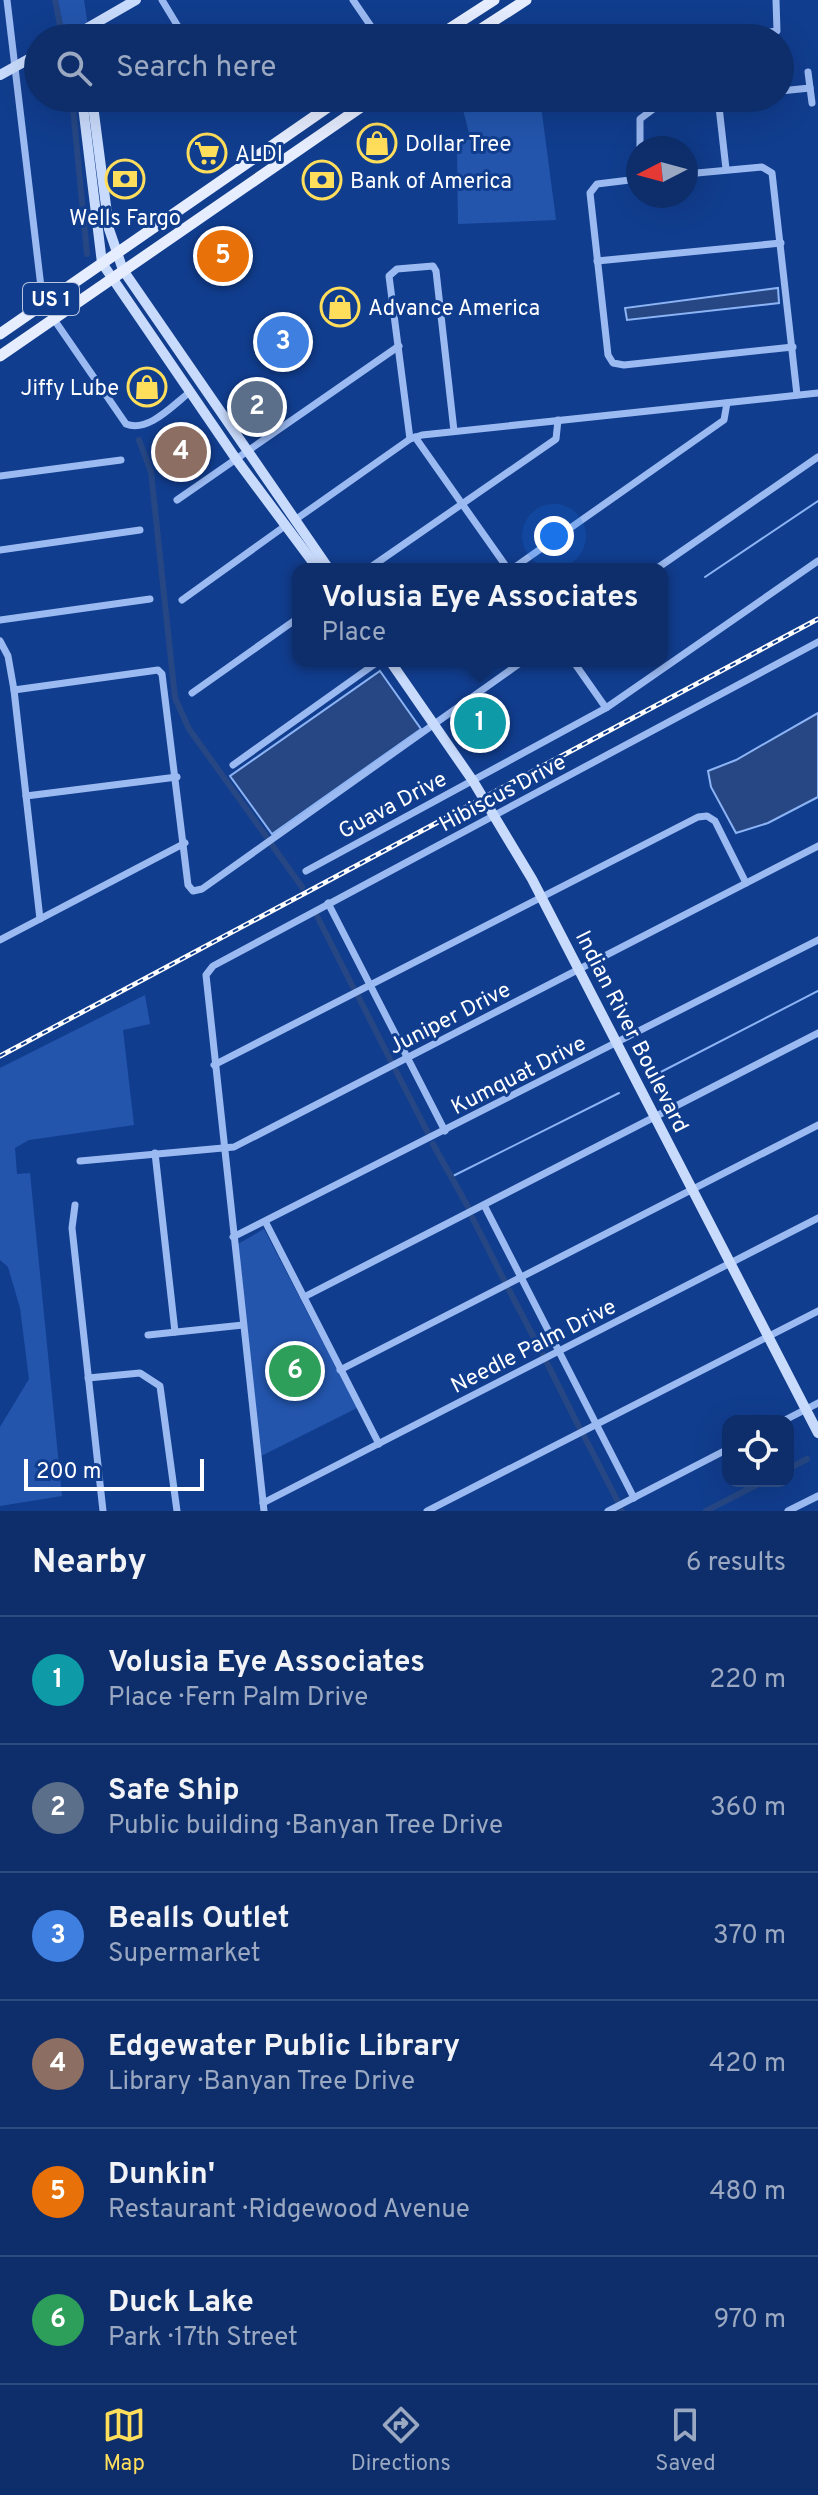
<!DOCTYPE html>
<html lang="en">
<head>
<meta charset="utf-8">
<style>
	body { margin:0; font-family:Overpass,sans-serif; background:#163670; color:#f1f3f6 }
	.controls { position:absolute; right:24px; bottom:24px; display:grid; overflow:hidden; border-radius:16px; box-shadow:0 8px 32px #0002 }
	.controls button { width:72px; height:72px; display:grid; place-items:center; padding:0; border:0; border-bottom:2px solid #2d4a7e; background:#0d2e6a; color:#f1f3f6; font:40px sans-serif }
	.compass { position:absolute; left:626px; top:136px; width:72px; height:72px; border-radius:50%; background:#0d2e6a; box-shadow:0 8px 32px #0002; rotate:264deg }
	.scale { position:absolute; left:24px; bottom:20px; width:180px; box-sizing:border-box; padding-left:8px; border:4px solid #fff; border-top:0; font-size:22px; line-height:28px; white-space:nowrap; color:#fff; -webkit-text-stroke:6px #113d8e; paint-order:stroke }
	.you { position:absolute; left:554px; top:536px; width:28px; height:28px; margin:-20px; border:6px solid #fff; border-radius:50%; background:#1a73e8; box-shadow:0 0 0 12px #1a73e833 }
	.badge { display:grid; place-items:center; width:52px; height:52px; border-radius:50%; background:#ffde5b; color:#fff; font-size:26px; font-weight:700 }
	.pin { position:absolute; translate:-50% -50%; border:4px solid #fff; box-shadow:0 2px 8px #0006 }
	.popup { position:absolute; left:292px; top:563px; width:376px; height:104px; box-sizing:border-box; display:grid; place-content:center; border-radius:16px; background:#0d2e6a; filter:drop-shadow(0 2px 6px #0005); font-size:26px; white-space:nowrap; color:#9aa8c1 }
	.popup b { font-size:30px; color:#f1f3f6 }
	.popup::after { content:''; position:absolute; left:50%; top:100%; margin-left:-16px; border:16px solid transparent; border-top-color:#0d2e6a }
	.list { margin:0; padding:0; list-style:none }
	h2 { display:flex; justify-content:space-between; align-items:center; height:104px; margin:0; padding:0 32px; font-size:34px }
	h2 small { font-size:26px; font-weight:400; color:#9aa8c1 }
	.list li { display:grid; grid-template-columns:52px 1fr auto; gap:24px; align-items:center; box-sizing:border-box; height:128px; padding:0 32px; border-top:2px solid #2d4a7e }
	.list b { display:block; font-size:30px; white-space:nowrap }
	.list p { margin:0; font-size:26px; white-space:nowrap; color:#9aa8c1 }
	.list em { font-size:26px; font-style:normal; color:#9aa8c1 }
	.icon { flex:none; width:44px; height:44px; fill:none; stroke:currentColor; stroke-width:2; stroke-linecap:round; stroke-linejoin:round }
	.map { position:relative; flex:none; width:818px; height:1511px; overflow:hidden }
	.search { position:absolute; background:#0d2e6a; box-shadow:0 8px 32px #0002; left:24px; right:24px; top:24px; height:88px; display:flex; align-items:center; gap:20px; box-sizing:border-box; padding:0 28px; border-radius:44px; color:#9aa8c1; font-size:30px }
	.sheet { height:872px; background:#0d2e6a }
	nav { display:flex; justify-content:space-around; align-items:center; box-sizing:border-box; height:112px; border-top:2px solid #2d4a7e; background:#0d2e6a; font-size:22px; color:#9aa8c1 }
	nav a { display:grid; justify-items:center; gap:4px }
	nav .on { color:#ffde5b }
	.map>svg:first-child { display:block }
	.green { fill:#2355ad }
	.water { fill:#264784; stroke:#8cb4f5; stroke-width:2 }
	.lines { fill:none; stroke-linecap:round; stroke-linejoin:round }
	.stream { stroke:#8cb4f5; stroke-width:2 }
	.canal { stroke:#264784; stroke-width:6 }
	.street { stroke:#9bbaf2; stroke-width:7 }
	.secondary { stroke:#c9dbfc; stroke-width:10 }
	.primary { stroke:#e5edff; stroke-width:11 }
	.rail-casing { stroke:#fff; stroke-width:5 }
	.rail { stroke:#113d8e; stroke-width:2; stroke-dasharray:6; stroke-linecap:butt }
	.labels { text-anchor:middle; stroke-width:6; stroke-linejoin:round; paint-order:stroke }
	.shield { fill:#113d8e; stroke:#b8c5dd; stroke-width:2 }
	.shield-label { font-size:20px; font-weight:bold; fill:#fff }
	.poi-label { font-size:22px; fill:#fff; stroke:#113d8e; text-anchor:start }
	.street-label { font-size:22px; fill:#fff; stroke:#113d8e }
</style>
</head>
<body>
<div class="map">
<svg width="818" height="1511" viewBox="0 0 818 1511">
	<rect width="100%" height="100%" fill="#113d8e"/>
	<!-- green -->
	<g class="green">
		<polygon points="58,0 84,0 88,26 65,37"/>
		<polygon points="460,98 540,98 556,220 458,224 457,149 470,137"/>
		<polygon points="145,995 150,1024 123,1030 134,1125 29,1140 15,1148 17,1174 30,1173 62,1496 0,1506 0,1427 29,1379 20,1308 8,1267 0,1260 0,1068"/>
		<polygon points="264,1229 357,1408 261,1456 238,1244"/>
	</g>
	<!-- water -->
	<g class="water">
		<polygon points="778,288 779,303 627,320 625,308"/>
		<polygon points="380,671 421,729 272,834 230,776"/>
		<polygon points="818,713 818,797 768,823 736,833 711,787 708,771 736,760"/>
	</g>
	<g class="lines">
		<!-- stream -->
		<g class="stream">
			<polyline points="705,577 818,501"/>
			<polyline points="655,1075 818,991"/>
			<polyline points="451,1177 619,1093"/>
		</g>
		<!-- canal -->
		<g class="canal">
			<polyline points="55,0 60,25"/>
			<polyline points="72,98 87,254"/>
			<polyline points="139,440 151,472 175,698 189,729 266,836"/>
			<polyline points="272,845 302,887"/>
			<polyline points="317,916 353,987"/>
			<polyline points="358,996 391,1061"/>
			<polyline points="396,1071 429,1135"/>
			<polyline points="433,1144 468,1207"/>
			<polyline points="472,1217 504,1280"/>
			<polyline points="509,1290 542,1353"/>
			<polyline points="547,1363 579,1427"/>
			<polyline points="584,1436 617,1500"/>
			<polyline points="788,1469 807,1459"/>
			<polyline points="621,1510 622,1511"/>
			<polyline points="706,1511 764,1481"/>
		</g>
		<!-- street -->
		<g class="street">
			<polyline points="7,0 43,304"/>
			<polyline points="162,0 185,38"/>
			<polyline points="353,0 379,38"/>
			<polyline points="726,38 777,31 776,0"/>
			<polyline points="808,72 812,103"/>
			<polyline points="780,91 810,88"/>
			<polyline points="718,98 726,169"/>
			<polyline points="640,148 640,119 668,98"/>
			<polyline points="686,174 762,167 772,173 797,395"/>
			<polyline points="638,179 597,184 590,193 608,355 613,363 624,365 793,347"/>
			<polyline points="597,261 781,243"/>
			<path d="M53,318L126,424C148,433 173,405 190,392"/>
			<polyline points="415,437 508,569"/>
			<polyline points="410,439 389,276 397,269 433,266 436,271 454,431"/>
			<polyline points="0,476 121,460"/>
			<polyline points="177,500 399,346"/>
			<polyline points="295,520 410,439 422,435 818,393"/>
			<polyline points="0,550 140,530"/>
			<polyline points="368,569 556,439 558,420"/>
			<polyline points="512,569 724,420 727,403"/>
			<polyline points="656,569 818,457"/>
			<polyline points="182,600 285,526"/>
			<polyline points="0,620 150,599"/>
			<polyline points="0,641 8,656 14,690 40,919"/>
			<polyline points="573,661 606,708"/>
			<polyline points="14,690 158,670 162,674 188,885 193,891 202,889 523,661"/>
			<polyline points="192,693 298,618"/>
			<polyline points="233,765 379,661"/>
			<polyline points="26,796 177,777"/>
			<polyline points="306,871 606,708 818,561"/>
			<polyline points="328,903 445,1131"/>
			<polyline points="0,940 185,843"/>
			<polyline points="214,1065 698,817 707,816 715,821 746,883"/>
			<polyline points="155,1153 175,1332"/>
			<polyline points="80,1161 234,1147 818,846"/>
			<polyline points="75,1205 72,1228 103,1511"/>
			<polyline points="484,1205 634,1498"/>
			<polyline points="266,1223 379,1444"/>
			<polyline points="233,1237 818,940"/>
			<polyline points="304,1297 818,1033"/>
			<polyline points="148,1335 243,1325"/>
			<polyline points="340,1370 818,1125"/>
			<polyline points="88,1378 140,1373 160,1386 177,1511"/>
			<polyline points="783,1421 818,1403"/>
			<polyline points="263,1503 818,1218"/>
			<polyline points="264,1511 206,975 213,966 818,642"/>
			<polyline points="427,1511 818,1311"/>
			<polyline points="608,1511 728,1449"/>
			<polyline points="788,1511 818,1496"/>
		</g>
		<!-- secondary -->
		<g class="secondary">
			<polyline points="70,38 136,0"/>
			<polyline points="0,75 38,54"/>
			<polyline points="82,98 102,263 236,459 318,569"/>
			<polyline points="92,98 109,229 123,270 329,569"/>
			<polyline points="390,661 473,781 532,879 818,1433"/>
		</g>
		<!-- primary -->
		<g class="primary">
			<polyline points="435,38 494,0"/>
			<polyline points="467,38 526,0"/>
			<polyline points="0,334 341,98"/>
			<polyline points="0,356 374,98"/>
		</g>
		<defs>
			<polyline id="rail" points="0,1056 818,619"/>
		</defs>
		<!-- rail casing -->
		<use href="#rail" class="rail-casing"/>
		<!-- rail -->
		<use href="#rail" class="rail"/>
	</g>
	<!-- icons -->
	<defs>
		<symbol id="shop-ring" viewBox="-11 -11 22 22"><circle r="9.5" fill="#113d8e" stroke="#ffde5b" stroke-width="1.5"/><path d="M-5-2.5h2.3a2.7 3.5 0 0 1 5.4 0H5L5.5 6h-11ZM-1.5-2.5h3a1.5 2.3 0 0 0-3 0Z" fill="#ffde5b"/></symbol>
		<symbol id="supermarket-ring" viewBox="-11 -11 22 22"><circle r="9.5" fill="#113d8e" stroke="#ffde5b" stroke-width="1.5"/><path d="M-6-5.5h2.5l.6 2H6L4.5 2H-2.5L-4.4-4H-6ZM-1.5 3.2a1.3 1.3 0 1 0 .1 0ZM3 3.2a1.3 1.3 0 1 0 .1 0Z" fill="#ffde5b"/></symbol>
		<symbol id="bank-ring" viewBox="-11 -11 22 22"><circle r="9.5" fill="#113d8e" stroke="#ffde5b" stroke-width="1.5"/><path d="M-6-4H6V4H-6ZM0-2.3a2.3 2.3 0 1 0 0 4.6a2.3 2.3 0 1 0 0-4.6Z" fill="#ffde5b"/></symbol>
	</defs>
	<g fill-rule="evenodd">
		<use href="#shop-ring" x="355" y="121" width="44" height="44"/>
		<use href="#supermarket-ring" x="185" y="131" width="44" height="44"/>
		<use href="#bank-ring" x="103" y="157" width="44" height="44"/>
		<use href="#bank-ring" x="300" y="158" width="44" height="44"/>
		<use href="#shop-ring" x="318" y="285" width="44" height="44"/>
		<use href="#shop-ring" x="125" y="365" width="44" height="44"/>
	</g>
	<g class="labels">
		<!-- shield labels -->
		<rect class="shield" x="23" y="283" width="56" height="32" rx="6"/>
		<g class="shield-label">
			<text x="51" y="306">US 1</text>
		</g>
		<!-- poi labels -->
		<g class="poi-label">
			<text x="405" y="151">Dollar Tree</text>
			<text x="235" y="161">ALDI</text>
			<text x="350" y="188">Bank of America</text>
			<text x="125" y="225" text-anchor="middle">Wells Fargo</text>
			<text x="368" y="315">Advance America</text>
			<text x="119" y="395" text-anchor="end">Jiffy Lube</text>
		</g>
		<!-- street labels -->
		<g class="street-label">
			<text transform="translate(502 792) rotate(-28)" y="8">Hibiscus Drive</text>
			<text transform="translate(392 804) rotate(-28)" y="8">Guava Drive</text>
			<text transform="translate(449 1017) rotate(-27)" y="8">Juniper Drive</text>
			<text transform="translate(633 1031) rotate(63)" y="8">Indian River Boulevard</text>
			<text transform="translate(518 1074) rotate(-27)" y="8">Kumquat Drive</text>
			<text transform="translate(533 1345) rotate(-27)" y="8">Needle Palm Drive</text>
		</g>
	</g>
</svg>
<div class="controls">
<button><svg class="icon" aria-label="locate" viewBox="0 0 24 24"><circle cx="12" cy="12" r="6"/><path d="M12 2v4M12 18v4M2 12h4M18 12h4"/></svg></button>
</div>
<svg class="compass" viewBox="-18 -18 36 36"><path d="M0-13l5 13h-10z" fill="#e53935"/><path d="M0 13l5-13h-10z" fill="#9aa8c1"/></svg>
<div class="scale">200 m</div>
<div class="you"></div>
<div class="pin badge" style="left:480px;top:723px;background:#0f9aa8">1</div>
<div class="popup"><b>Volusia Eye Associates</b>Place</div>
<div class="pin badge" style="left:257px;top:407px;background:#5c6f8a">2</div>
<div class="pin badge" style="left:283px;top:342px;background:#3f7fe0">3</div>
<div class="pin badge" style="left:181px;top:452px;background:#8d6e63">4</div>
<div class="pin badge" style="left:223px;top:256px;background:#e8710a">5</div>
<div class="pin badge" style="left:295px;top:1371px;background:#2e9e5b">6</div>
<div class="search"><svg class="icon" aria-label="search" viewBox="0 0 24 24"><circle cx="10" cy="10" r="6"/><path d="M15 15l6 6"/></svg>Search here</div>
</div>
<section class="sheet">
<h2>Nearby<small>6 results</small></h2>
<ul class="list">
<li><span class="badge" style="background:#0f9aa8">1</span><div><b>Volusia Eye Associates</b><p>Place · Fern Palm Drive</p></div><em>220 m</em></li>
<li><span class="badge" style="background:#5c6f8a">2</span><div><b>Safe Ship</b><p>Public building · Banyan Tree Drive</p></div><em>360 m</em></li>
<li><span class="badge" style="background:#3f7fe0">3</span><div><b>Bealls Outlet</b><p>Supermarket</p></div><em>370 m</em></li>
<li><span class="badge" style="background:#8d6e63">4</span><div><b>Edgewater Public Library</b><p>Library · Banyan Tree Drive</p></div><em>420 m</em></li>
<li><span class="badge" style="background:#e8710a">5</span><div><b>Dunkin'</b><p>Restaurant · Ridgewood Avenue</p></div><em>480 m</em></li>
<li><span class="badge" style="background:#2e9e5b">6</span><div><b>Duck Lake</b><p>Park · 17th Street</p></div><em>970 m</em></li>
</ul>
</section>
<nav>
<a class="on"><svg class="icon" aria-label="map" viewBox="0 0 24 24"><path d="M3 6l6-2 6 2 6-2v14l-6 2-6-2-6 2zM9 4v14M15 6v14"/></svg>Map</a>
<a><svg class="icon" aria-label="directions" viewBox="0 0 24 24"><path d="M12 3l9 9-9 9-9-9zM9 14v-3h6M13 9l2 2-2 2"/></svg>Directions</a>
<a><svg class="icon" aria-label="saved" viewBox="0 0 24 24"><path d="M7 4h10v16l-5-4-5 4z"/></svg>Saved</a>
</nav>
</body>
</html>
